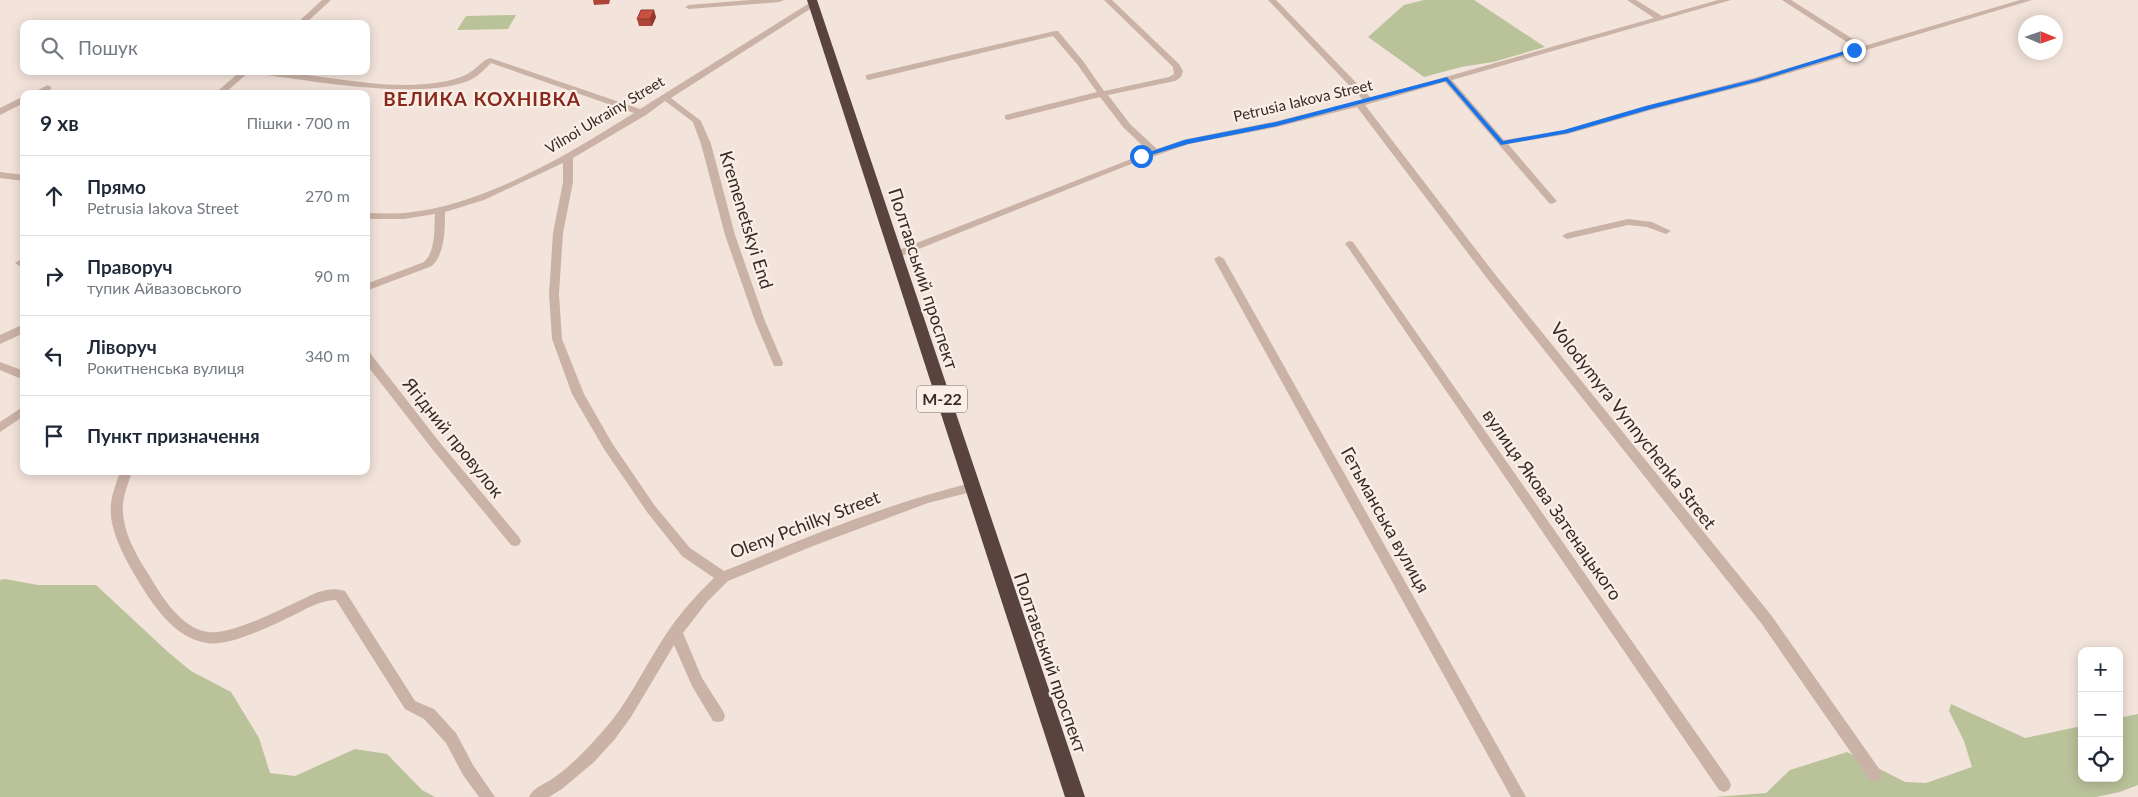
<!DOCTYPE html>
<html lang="uk">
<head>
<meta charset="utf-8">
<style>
	body { margin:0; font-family:Lato,sans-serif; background:#f6f6f7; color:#1f2937 }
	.controls { position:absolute; right:15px; bottom:15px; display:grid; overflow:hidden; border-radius:10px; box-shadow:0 2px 12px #0003 }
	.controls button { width:45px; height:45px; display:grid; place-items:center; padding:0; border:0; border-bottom:1px solid #e0e1e3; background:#fff; color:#1f2937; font:25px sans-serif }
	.compass { position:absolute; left:2018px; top:15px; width:45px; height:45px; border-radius:50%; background:#fff; box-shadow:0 2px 12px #0003; rotate:92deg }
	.stop { position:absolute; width:15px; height:15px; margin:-11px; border:4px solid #1a73e8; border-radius:50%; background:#fff }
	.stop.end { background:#1a73e8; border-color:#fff; box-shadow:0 1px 5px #0008 }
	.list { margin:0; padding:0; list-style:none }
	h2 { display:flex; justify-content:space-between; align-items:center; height:65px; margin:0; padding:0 20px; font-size:21px }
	h2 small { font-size:16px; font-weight:400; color:#747a83 }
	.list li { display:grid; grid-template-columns:32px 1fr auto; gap:15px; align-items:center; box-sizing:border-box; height:80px; padding:0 20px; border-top:1px solid #e0e1e3 }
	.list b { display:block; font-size:19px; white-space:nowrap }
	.list p { margin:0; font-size:16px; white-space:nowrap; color:#747a83 }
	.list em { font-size:16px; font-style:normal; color:#747a83 }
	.icon { flex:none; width:28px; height:28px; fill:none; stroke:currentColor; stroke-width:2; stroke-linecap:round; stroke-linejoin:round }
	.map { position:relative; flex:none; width:2138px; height:797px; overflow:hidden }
	.search { position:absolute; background:#fff; box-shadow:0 2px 12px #0003; left:20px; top:20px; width:350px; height:55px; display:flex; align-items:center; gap:12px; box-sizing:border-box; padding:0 18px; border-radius:10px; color:#747a83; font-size:19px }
	.panel { position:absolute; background:#fff; box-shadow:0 2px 12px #0003; left:20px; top:90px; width:350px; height:385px; border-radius:10px }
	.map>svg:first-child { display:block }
	.green { fill:#bac29a }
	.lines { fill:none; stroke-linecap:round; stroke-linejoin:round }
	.street { fill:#cbb2a6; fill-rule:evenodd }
	.highway { fill:#59433e; fill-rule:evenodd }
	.wall { fill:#af4538 }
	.shaded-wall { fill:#8e382e }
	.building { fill:#cb5041; stroke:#8e382e }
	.route { fill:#1a73e8 }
	.labels { text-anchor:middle; stroke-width:4.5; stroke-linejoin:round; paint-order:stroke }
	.far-street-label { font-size:15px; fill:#372a27; stroke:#faefe7 }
	.shield { fill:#faefe7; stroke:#726561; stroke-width:1 }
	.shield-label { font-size:16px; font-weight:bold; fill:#372a27 }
	.street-label { font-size:18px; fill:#372a27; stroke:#faefe7 }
	.far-district-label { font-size:19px; font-weight:bold; letter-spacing:1px; fill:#89291d; stroke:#faefe7 }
</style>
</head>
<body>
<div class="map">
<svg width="2138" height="797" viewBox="0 0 2138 797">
	<rect width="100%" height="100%" fill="#f3e4db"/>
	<!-- green -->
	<g class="green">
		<polygon points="1424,0 1474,0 1545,47 1493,62 1461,67 1424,77 1368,37 1404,5"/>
		<polygon points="516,15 508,29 457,30 466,16"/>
		<polygon points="5,579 38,585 96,585 168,652 191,671 231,692 259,738 270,773 295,776 355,749 387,754 422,790 435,797 0,797 0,580"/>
		<polygon points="1951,704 2025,738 2082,726 2082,778 2119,778 2119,718 2138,714 2138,785 2120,792 2096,797 1714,797 1766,793 1790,770 1847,752 1905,782 1926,783 1972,767 1964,741 1949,711"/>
	</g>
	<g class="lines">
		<!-- street -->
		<g class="street">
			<polygon points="322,0 331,0 305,24 296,24"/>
			<polygon points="750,0 784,0 780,2 689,9 685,7 689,5"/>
			<polygon points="1104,0 1112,0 1179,64 1183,71 1181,77 1175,81 1108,95 1130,124 1157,149 1187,139 1277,121 1363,100 1268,0 1276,0 1371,98 1654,18 1627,0 1636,0 1662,16 1718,0 1731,0 1452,80 1504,140 1564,130 1645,106 1754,78 1856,48 1782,0 1791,0 1864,46 2020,0 2032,0 1760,82 1651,110 1568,134 1508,144 1555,199 1557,201 1552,204 1549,203 1445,82 1365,105 1494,273 1771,615 1880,770 1882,775 1880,780 1875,782 1870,780 1761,623 1486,277 1357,107 1277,127 1189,144 1126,166 899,257 891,257 890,255 891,253 1149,152 1123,127 1100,97 1008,120 1005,119 1005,115 1097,92 1077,64 1053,36 869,80 866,79 866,75 1055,31 1058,31 1083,61 1104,91 1169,77 1174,74 1173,67"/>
			<path d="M811,2L818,4L671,98L701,121L711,144L735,235L765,321L783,363L782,366H774L755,321L725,235L701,144L693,122L665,101L646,115L573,158V182L563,233L559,294L562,339L584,394L612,443L655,506L690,548L724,571C805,538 886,504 971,483L975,485L977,488L975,491L928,503L813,546L728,581L707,602L683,633L702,678L723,711L725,716L723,721L718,722L713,721L692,686L674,645L631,717L615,739L594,762L562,789L549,797H529C532,789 542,785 549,781C569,768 586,750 602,732C626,706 642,672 661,642C675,619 694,597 714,578L682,556L647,512L604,449L572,394L552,339L549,294L553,233L563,182V163L484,200L445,212C445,230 445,253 432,266L366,291V284L424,262C436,251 434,229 435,214L404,219H366V213C379,213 392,214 405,213C485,205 567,155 634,113L491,63C486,68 480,74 474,78C429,103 309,80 258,74L254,71C318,71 384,94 447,81C456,79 465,76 472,71C478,67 483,60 490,58L640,109Z"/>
			<polygon points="241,71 250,71 224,94 214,94"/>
			<path d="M48,85L52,88C46,94 38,94 30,94Z"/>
			<polygon points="24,96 24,103 0,115 0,108"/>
			<polygon points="0,172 24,175 24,181 0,178"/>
			<polygon points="1628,219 1652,222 1671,231 1666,234 1647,227 1628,225 1567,239 1562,236 1567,233"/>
			<polygon points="1350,241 1353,242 1729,780 1731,785 1729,790 1724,792 1719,790 1347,246 1345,244 1347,242"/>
			<polygon points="1219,256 1224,259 1526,797 1511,797 1214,259"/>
			<polygon points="20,260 24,261 24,269 15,263"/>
			<polygon points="24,324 24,333 0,344 0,335"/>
			<polygon points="366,352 370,353 441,444 519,537 521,541 519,545 515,546 511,545 433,450 366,364"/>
			<polygon points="0,362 24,371 24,380 0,370"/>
			<polygon points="24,406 24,416 0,432 0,422"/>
			<path d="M120,471H132C129,482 124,493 123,504C121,529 136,555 149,575C161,596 182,629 208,632C232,635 279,610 301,600C315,593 329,586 345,591L415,701L434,709L456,733L473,765L495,797H479L463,775L446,743L424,719L405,709L336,600C320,600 304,610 290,617C271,626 228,647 207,643C174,638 153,605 137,579C125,558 108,529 111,504C112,493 117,482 120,471Z"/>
		</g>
		<!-- highway -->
		<polygon class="highway" points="807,0 817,0 1085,797 1065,797"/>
	</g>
	<!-- wall -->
	<g class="wall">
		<polygon points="593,0 610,0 609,4 594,5"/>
		<polygon points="656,17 652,26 639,26 637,19"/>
	</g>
	<!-- shaded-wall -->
	<polygon class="shaded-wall" points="654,10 656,17 652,26 650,19"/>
	<!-- building -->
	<polygon class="building" points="641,10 654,10 650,19 637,19"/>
	<!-- route -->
	<polygon class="route" points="1854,48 1856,51 1759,81 1651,109 1568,133 1501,145 1446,81 1277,126 1188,144 1141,158 1138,156 1184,140 1276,122 1447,77 1503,141 1564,130 1646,106 1755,79"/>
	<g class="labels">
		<!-- far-street labels -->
		<g class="far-street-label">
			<text transform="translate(1303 101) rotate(-13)" y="5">Petrusia Iakova Street</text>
			<text transform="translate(605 115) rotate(-31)" y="5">Vilnoi Ukrainy Street</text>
		</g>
		<!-- shield labels -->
		<rect class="shield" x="917" y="385.5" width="50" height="27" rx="4"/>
		<g class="shield-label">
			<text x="942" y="405">М-22</text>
		</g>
		<!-- street labels -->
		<g class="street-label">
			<text transform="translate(746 220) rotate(73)" y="6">Kremenetskyi End</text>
			<text transform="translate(923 279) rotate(72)" y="6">Полтавський проспект</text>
			<text transform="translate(1633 426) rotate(52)" y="6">Volodymyra Vynnychenka Street</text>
			<text transform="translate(453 438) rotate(51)" y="6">Ягідний провулок</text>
			<text transform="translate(1552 505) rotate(55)" y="6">вулиця Якова Затенацького</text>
			<text transform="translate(1385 520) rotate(61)" y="6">Гетьманська вулиця</text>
			<text transform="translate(805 525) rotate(-21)" y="6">Oleny Pchilky Street</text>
			<text transform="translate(1050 663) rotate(71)" y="6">Полтавський проспект</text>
		</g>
		<!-- far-district labels -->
		<g class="far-district-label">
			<text x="482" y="106">ВЕЛИКА КОХНІВКА</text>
		</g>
	</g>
</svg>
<div class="controls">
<button>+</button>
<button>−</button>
<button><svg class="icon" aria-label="locate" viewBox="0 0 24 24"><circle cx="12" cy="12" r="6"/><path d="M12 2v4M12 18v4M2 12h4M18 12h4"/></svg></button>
</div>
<svg class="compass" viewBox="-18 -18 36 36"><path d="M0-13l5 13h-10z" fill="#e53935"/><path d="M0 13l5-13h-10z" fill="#747a83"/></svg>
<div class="stop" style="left:1141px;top:156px"></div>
<div class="stop end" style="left:1854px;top:50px"></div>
<div class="search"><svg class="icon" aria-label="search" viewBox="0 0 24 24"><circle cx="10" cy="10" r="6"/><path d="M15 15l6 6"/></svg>Пошук</div>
<section class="panel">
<h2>9 хв<small>Пішки · 700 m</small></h2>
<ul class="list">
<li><svg class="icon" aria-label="ahead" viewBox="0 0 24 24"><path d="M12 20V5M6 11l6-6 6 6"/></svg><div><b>Прямо</b><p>Petrusia Iakova Street</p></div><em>270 m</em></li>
<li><svg class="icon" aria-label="right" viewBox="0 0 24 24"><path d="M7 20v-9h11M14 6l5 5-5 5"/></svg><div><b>Праворуч</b><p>тупик Айвазовського</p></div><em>90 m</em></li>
<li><svg class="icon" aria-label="left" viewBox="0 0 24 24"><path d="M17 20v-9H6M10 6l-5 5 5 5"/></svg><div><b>Ліворуч</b><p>Рокитненська вулиця</p></div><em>340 m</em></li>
<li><svg class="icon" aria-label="arrive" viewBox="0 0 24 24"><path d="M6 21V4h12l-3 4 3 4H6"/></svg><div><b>Пункт призначення</b></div></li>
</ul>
</section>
</div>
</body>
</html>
